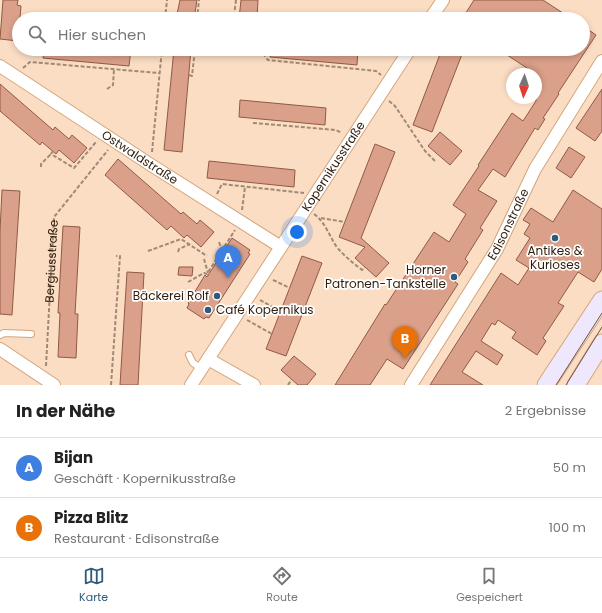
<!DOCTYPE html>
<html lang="de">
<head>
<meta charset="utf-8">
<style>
	body { margin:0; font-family:Poppins,sans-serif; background:#f2f2f2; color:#222 }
	.compass { position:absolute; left:506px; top:68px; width:36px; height:36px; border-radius:50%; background:#fff; box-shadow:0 2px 6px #0003; rotate:183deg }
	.you { position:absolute; left:297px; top:232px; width:14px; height:14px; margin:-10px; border:3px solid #fff; border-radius:50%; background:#1a73e8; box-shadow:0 0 0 6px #1a73e833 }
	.badge { display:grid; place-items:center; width:26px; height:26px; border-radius:50%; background:#2e5b7b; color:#fff; font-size:13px; font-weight:700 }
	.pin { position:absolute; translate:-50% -33px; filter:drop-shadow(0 1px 2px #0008) }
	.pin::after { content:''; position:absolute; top:21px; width:14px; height:12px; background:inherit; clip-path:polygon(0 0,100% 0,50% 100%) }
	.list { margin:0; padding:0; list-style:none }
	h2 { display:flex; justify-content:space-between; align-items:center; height:52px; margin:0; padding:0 16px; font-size:17px }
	h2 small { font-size:13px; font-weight:400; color:#767676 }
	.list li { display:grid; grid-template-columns:26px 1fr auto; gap:12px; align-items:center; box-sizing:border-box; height:60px; padding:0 16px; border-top:1px solid #e0e0e0 }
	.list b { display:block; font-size:15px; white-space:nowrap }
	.list p { margin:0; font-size:13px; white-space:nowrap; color:#767676 }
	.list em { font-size:13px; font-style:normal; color:#767676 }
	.icon { flex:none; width:22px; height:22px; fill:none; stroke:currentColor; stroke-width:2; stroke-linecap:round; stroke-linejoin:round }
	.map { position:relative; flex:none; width:602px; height:385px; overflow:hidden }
	.search { position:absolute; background:#fff; box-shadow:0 2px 6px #0003; left:12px; right:12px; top:12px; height:44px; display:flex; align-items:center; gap:10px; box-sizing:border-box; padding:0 14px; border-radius:22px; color:#767676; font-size:15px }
	.sheet { height:172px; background:#fff }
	nav { display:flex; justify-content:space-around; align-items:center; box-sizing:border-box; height:56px; border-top:1px solid #e0e0e0; background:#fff; font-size:11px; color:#767676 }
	nav a { display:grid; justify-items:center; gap:2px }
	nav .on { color:#2e5b7b }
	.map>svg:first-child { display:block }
	.building { fill:#dba089; stroke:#905a45 }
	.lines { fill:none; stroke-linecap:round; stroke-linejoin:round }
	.service-casing { stroke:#d4a57c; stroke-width:8 }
	.minor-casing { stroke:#d4a57c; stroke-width:14 }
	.secondary-casing { stroke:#d4a57c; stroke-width:19 }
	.path { stroke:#a28974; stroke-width:2; stroke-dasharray:4 2; stroke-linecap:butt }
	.service { stroke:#fff; stroke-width:6 }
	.minor { stroke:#fff; stroke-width:12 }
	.secondary { stroke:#efe7fb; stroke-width:17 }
	.tram { stroke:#6a5442; stroke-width:1 }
	.poi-dot { fill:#2e5b7b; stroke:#fff; stroke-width:1.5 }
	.labels { text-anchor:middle; stroke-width:3.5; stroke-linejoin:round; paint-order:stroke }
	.street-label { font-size:12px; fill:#2e1c0c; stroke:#fff }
	.poi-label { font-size:12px; fill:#2e1c0c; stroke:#fff; text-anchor:end }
</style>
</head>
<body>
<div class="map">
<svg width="602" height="385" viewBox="0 0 602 385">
	<rect width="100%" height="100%" fill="#fbddc4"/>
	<!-- building -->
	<g class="building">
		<polygon points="3,0 18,0 17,5 21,6 18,41 0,39"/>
		<polygon points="180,0 197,0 194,19 176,19"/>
		<polygon points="241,0 258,0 257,19 239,19"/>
		<polygon points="474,0 543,0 572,19 462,19"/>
		<polygon points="583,26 596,35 558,93 559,94 543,118 545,119 538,130 535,128 505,177 493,169 478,190 497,201 480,228 483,230 465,259 468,262 455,282 458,284 403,369 387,359 370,385 335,385 385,304 386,305 434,232 449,242 466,214 453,205 479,166 478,165 512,113 523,121 536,101 536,74 498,49 583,49"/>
		<polygon points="44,49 131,49 129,66 43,58"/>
		<polygon points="174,49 191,49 182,152 164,150"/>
		<polygon points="271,49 358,49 357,65 270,57"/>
		<polygon points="442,49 464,49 432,132 413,125"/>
		<polygon points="0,84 53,130 55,127 69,139 72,135 87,148 74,163 59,150 56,154 42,142 40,145 0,111"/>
		<polygon points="602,89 602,131 595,141 576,128"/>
		<polygon points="240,100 326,108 325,125 239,117"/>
		<polygon points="440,132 462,151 450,165 428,146"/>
		<polygon points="375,144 395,152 361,238 389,263 376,277 355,258 365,247 339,237"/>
		<polygon points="569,147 585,157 571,178 556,168"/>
		<polygon points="118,159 181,214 183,212 197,224 200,220 214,232 201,247 187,235 184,238 171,226 167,230 105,175"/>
		<polygon points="209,161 295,170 294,187 207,178"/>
		<polygon points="2,190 20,191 12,315 0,314 0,231"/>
		<polygon points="573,190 602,209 602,269 594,282 578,272 558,303 564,306 543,338 546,341 537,355 512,338 516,332 498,320 495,325 492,323 481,341 503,355 497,365 476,351 462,372 483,385 430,385 501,273 518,285 529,268 516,260 530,238 524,234 530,224 523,220 531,208 553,222"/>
		<polygon points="63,226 80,227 75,314 78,314 76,358 58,357 60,313 58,313"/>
		<polygon points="232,238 250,250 248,253 250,254 209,318 206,317 204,319 187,308 189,304 188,303 205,275 207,277"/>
		<polygon points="302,256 322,263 286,356 266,349"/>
		<polygon points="179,267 193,267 192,276 178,275"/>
		<polygon points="127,272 144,273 138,385 120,385"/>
		<polygon points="294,356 316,374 307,385 298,385 281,370"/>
	</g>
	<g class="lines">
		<defs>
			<g id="service">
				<polyline points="0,335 4,333 31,334"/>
				<polyline points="189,355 193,363 202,369"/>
			</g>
			<g id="minor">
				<polyline points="430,19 443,0"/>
				<path id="s2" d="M0,66L151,165L281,247"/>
				<polyline points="0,349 54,385"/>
				<polyline points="208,359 254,385"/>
				<path id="s3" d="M191,385L410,49"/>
				<path id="s4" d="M411,385L497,249L535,169L602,61"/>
			</g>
			<g id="secondary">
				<polyline points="546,385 602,300"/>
				<polyline points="576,385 602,343"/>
			</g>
		</defs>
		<!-- service casing -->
		<use href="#service" class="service-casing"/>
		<!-- minor casing -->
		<use href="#minor" class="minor-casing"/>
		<!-- secondary casing -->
		<use href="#secondary" class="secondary-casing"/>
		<!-- path -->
		<g class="path">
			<polyline points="236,0 234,16 236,19"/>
			<polyline points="165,19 167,0"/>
			<polyline points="197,19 199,0"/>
			<polyline points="259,49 268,60 357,69 376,71 381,75"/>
			<polyline points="23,68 30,62 159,73"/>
			<polyline points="189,75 192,76 195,49"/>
			<polyline points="107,89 113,85 114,69"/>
			<polyline points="389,101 395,106 425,151 435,161"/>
			<polyline points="253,123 336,130 342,133"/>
			<polyline points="53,151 51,154 74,168 96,142"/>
			<polyline points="152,152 162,49"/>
			<polyline points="41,167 41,164 51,154"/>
			<polyline points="217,194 222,184 304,193"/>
			<polyline points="242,210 245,187"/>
			<path d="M314,214C325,222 329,235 336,246C344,256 352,262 362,270L365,267"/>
			<polyline points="321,218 345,222"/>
			<polyline points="219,242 222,250"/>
			<polyline points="148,251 181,239 207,256"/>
			<polyline points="178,252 179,249 190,244"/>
			<polyline points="204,259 208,273"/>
			<polyline points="273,280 290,288"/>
			<polyline points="188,282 204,273 207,274 235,230"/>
			<polyline points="260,300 281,312"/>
			<polyline points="247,320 272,334"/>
			<path id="s1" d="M46,366L54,217L108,150"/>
			<polyline points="111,385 120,256 116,256"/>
			<polyline points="288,385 292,379"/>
		</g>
		<!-- service -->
		<use href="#service" class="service"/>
		<!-- minor -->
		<use href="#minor" class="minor"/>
		<!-- secondary -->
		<use href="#secondary" class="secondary"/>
		<!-- tram -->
		<g class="tram">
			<polyline points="556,385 602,313"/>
			<polyline points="566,385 602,327"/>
		</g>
	</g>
	<!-- markers -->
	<g class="poi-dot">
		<circle cx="555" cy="238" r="4"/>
		<circle cx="454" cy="277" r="4"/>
		<circle cx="217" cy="296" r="4"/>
		<circle cx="208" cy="310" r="4"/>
	</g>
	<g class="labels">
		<!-- street labels -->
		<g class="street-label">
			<text dy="4" stroke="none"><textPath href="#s2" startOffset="167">Ostwaldstraße</textPath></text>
			<text dy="4" stroke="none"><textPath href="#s3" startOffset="261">Kopernikusstraße</textPath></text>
			<text dy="4" stroke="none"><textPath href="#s4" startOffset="188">Edisonstraße</textPath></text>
			<text dy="4" stroke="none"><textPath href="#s1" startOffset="105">Bergiusstraße</textPath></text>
		</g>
		<!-- poi labels -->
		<g class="poi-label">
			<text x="555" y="255" text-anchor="middle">Antikes &amp;<tspan x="555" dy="14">Kurioses</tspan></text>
			<text x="446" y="274">Horner<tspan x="446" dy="14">Patronen-Tankstelle</tspan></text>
			<text x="209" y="300">Bäckerei Rolf</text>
			<text x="216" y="314" text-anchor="start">Café Kopernikus</text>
		</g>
	</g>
</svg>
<svg class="compass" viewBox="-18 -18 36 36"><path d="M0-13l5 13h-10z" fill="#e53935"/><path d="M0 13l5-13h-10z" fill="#767676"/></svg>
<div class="you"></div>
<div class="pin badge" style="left:228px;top:278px;background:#3f7fe0">A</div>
<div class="pin badge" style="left:405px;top:359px;background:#e8710a">B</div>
<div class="search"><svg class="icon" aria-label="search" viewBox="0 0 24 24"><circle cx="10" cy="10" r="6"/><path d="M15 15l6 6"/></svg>Hier suchen</div>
</div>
<section class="sheet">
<h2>In der Nähe<small>2 Ergebnisse</small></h2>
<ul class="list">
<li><span class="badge" style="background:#3f7fe0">A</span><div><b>Bijan</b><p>Geschäft · Kopernikusstraße</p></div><em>50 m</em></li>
<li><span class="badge" style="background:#e8710a">B</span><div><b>Pizza Blitz</b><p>Restaurant · Edisonstraße</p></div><em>100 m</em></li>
</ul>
</section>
<nav>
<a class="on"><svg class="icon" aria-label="map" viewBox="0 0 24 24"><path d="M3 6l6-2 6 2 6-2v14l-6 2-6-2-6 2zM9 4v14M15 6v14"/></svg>Karte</a>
<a><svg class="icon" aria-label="directions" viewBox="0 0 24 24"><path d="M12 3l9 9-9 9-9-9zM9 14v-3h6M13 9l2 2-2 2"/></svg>Route</a>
<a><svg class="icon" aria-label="saved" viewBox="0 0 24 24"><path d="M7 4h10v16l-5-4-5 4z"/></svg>Gespeichert</a>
</nav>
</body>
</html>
